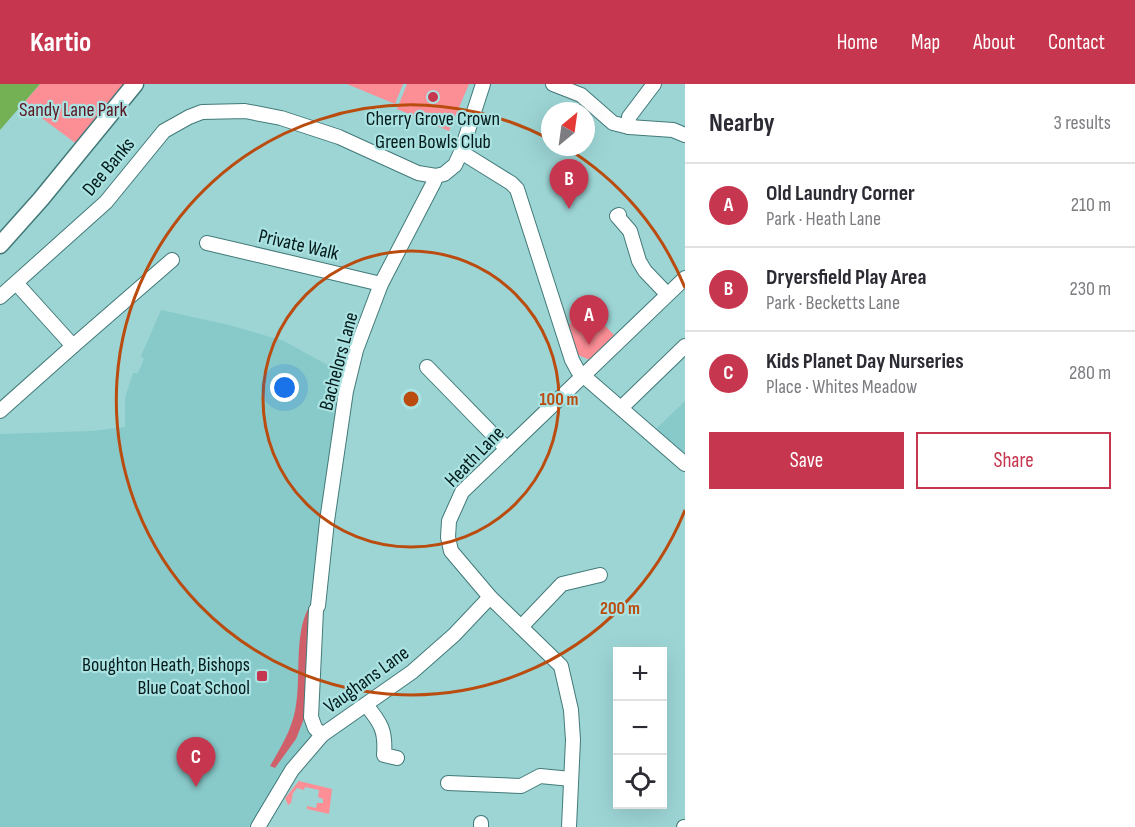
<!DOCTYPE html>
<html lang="en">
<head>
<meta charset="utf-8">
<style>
	body { margin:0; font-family:"Sofia Sans Condensed",sans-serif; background:#f2f2f3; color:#2b2b33 }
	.controls { position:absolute; right:18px; bottom:18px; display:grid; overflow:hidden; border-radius:0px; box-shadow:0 6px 24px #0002 }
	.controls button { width:54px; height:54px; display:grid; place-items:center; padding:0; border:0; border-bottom:2px solid #e1e1e2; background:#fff; color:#2b2b33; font:30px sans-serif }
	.compass { position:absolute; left:541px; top:18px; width:54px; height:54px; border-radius:50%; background:#fff; box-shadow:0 6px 24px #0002; rotate:29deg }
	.you { position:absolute; left:285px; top:304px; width:21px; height:21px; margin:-15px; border:4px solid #fff; border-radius:50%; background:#1a73e8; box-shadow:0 0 0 9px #1a73e833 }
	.badge { display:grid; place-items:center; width:39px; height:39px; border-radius:50%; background:#c6364e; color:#fff; font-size:20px; font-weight:700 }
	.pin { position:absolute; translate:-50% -50px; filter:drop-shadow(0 2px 3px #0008) }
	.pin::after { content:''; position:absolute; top:32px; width:21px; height:18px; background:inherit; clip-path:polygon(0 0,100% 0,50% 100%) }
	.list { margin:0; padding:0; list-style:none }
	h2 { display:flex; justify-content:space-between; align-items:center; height:78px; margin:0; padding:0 24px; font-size:26px }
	h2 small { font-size:20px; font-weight:400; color:#7c7c81 }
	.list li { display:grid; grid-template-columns:39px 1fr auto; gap:18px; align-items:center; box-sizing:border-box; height:84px; padding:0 24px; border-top:2px solid #e1e1e2 }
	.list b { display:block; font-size:22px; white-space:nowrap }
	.list p { margin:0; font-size:20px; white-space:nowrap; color:#7c7c81 }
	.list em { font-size:20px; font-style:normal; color:#7c7c81 }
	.actions { display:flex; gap:12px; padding:18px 24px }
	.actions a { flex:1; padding:14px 0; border:2px solid #c6364e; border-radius:0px; text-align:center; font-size:21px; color:#c6364e }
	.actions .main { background:#c6364e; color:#fff }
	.icon { flex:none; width:33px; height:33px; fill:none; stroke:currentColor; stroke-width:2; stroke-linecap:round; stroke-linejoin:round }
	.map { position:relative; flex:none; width:685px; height:743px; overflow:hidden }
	header { display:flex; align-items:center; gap:36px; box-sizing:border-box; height:84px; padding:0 30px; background:#c6364e; color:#fff }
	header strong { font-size:28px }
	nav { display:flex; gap:33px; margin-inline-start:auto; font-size:21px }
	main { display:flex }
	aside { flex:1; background:#fff }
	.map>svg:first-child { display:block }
	.built { fill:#88c9c9 }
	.green { fill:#fc8e96 }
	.forest { fill:#cf606a }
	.water { fill:#73b154 }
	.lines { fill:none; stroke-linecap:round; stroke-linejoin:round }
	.minor-casing { stroke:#437979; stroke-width:16 }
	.major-casing { stroke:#437979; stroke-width:19 }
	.minor { stroke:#fff; stroke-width:14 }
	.major { stroke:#fff; stroke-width:16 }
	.ring { fill:none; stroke:#ba4c0f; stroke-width:3 }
	.poi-dot { fill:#c6364e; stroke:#aae2e2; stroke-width:2 }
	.labels { text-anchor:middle; stroke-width:4.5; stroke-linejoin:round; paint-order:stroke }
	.park-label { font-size:20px; fill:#5c1520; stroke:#aae2e2 }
	.poi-label { font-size:20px; fill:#041a1a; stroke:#aae2e2 }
	.street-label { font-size:20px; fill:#041a1a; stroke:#aae2e2 }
	.centre { fill:#ba4c0f; stroke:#aae2e2; stroke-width:3 }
	.ring-label { font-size:18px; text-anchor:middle; font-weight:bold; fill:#ba4c0f; stroke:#aae2e2; stroke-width:4.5; stroke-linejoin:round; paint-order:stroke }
</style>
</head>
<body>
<header>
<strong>Kartio</strong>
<nav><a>Home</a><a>Map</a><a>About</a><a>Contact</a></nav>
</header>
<main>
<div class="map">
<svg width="685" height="743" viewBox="0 0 685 743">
	<rect width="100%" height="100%" fill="#9dd5d5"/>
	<!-- built -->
	<g class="built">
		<polygon points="161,226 229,241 284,257 342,289 321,440 311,633 322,651 266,726 249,743 0,743 0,350 92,347 125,343 125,314 133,289 138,289 144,275 141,272"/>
		<polygon points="685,317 685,371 656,345"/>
	</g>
	<!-- green -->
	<g class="green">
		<polygon points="40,0 127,0 78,61 23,20"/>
		<polygon points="347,0 403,0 395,20"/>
		<polygon points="407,0 469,0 449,47 397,25"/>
		<polygon points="593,229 614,251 590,276 578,271 568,241"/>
		<polygon points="299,697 332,705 329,730 307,725 307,722 316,724 317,719 323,719 323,715 318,713 319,706 305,703 304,706 297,704 293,709 291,719 288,721 285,714"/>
	</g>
	<!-- forest -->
	<path class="forest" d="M309,523H312L307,627L296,655L275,684L270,682C280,665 291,647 295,627C302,595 293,552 309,523Z"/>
	<!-- water -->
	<polygon class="water" points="0,0 40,0 0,46"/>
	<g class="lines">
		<defs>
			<g id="minor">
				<polyline points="553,0 581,11 613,39 629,43 673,46 685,51"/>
				<polyline points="629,43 629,33 654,0"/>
				<polyline points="461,68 511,99 517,105 572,276 578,287 685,380"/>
				<polyline points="619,131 617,132 630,147 639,177 645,187 667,210"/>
				<polyline points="207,159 381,200"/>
				<polyline points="0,213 106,118 164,47 189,33 202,28 245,27 281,34 339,53 418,89 436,92 444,90 455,81 461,68 483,0"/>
				<polyline points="73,262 172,176"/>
				<polyline points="427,283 507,365"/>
				<polyline points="621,324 685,262"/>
				<polyline points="0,327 73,262 17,200"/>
				<polyline points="318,522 327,437 346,307 356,266 381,200 434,98 436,92"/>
				<polyline points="316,526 311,633 315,644 322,651"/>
				<polyline points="521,543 562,500 600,491"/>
				<path d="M366,621C381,639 386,647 384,671L397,674"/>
				<polyline points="448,699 521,702 540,692 571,695"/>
				<polyline points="258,743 292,686 322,651 412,588 454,551 490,513"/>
				<polyline points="481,743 481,739"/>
				<polyline points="569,743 573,656 571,626 561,582 490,513 451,467 448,453 449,437 462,408 685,194"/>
				<polyline points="684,743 685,743"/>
			</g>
			<polyline id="major" points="0,161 41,115 135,0"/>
		</defs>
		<!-- minor casing -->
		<use href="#minor" class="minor-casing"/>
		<!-- major casing -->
		<use href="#major" class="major-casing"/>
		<!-- minor -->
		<use href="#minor" class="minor"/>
		<!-- major -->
		<use href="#major" class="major"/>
	</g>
	<!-- distance rings -->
	<g class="ring">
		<circle cx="411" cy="315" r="148"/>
		<path d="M685 426A295 295 0 1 1 549 55M565 63A295 295 0 0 1 685 204"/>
	</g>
	<!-- markers -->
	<g class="poi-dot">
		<circle cx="433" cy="13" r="6"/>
		<rect x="256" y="586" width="12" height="12" rx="3"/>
	</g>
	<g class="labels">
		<!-- park labels -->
		<g class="park-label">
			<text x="73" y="32">Sandy Lane Park</text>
		</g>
		<!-- poi labels -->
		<g class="poi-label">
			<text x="433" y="41">Cherry Grove Crown<tspan x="433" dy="23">Green Bowls Club</tspan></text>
			<text x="250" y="587" text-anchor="end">Boughton Heath, Bishops<tspan x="250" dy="23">Blue Coat School</tspan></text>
		</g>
		<!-- street labels -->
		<g class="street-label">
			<text transform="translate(108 82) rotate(-50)" y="7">Dee Banks</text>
			<text transform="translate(299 160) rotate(13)" y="7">Private Walk</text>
			<text transform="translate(338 277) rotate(-75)" y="7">Bachelors Lane</text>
			<text transform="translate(474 372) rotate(-46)" y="7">Heath Lane</text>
			<text transform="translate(366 595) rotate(-36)" y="7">Vaughans Lane</text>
		</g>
	</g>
	<circle cx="411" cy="315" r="9" class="centre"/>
	<g class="ring-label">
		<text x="559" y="321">100 m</text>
		<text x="620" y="530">200 m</text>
	</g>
</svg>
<div class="controls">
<button>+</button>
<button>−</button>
<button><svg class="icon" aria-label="locate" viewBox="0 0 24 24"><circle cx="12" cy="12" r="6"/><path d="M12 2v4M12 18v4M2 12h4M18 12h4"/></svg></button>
</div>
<svg class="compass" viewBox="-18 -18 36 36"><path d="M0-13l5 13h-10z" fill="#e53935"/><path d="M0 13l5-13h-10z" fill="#7c7c81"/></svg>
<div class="you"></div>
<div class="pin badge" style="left:589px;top:261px">A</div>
<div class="pin badge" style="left:569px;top:125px">B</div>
<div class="pin badge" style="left:196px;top:703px">C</div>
</div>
<aside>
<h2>Nearby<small>3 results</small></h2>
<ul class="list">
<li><span class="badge">A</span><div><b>Old Laundry Corner</b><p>Park · Heath Lane</p></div><em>210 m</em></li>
<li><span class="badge">B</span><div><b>Dryersfield Play Area</b><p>Park · Becketts Lane</p></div><em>230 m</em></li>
<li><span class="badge">C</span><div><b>Kids Planet Day Nurseries</b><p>Place · Whites Meadow</p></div><em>280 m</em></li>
</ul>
<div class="actions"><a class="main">Save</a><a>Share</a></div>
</aside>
</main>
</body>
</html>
